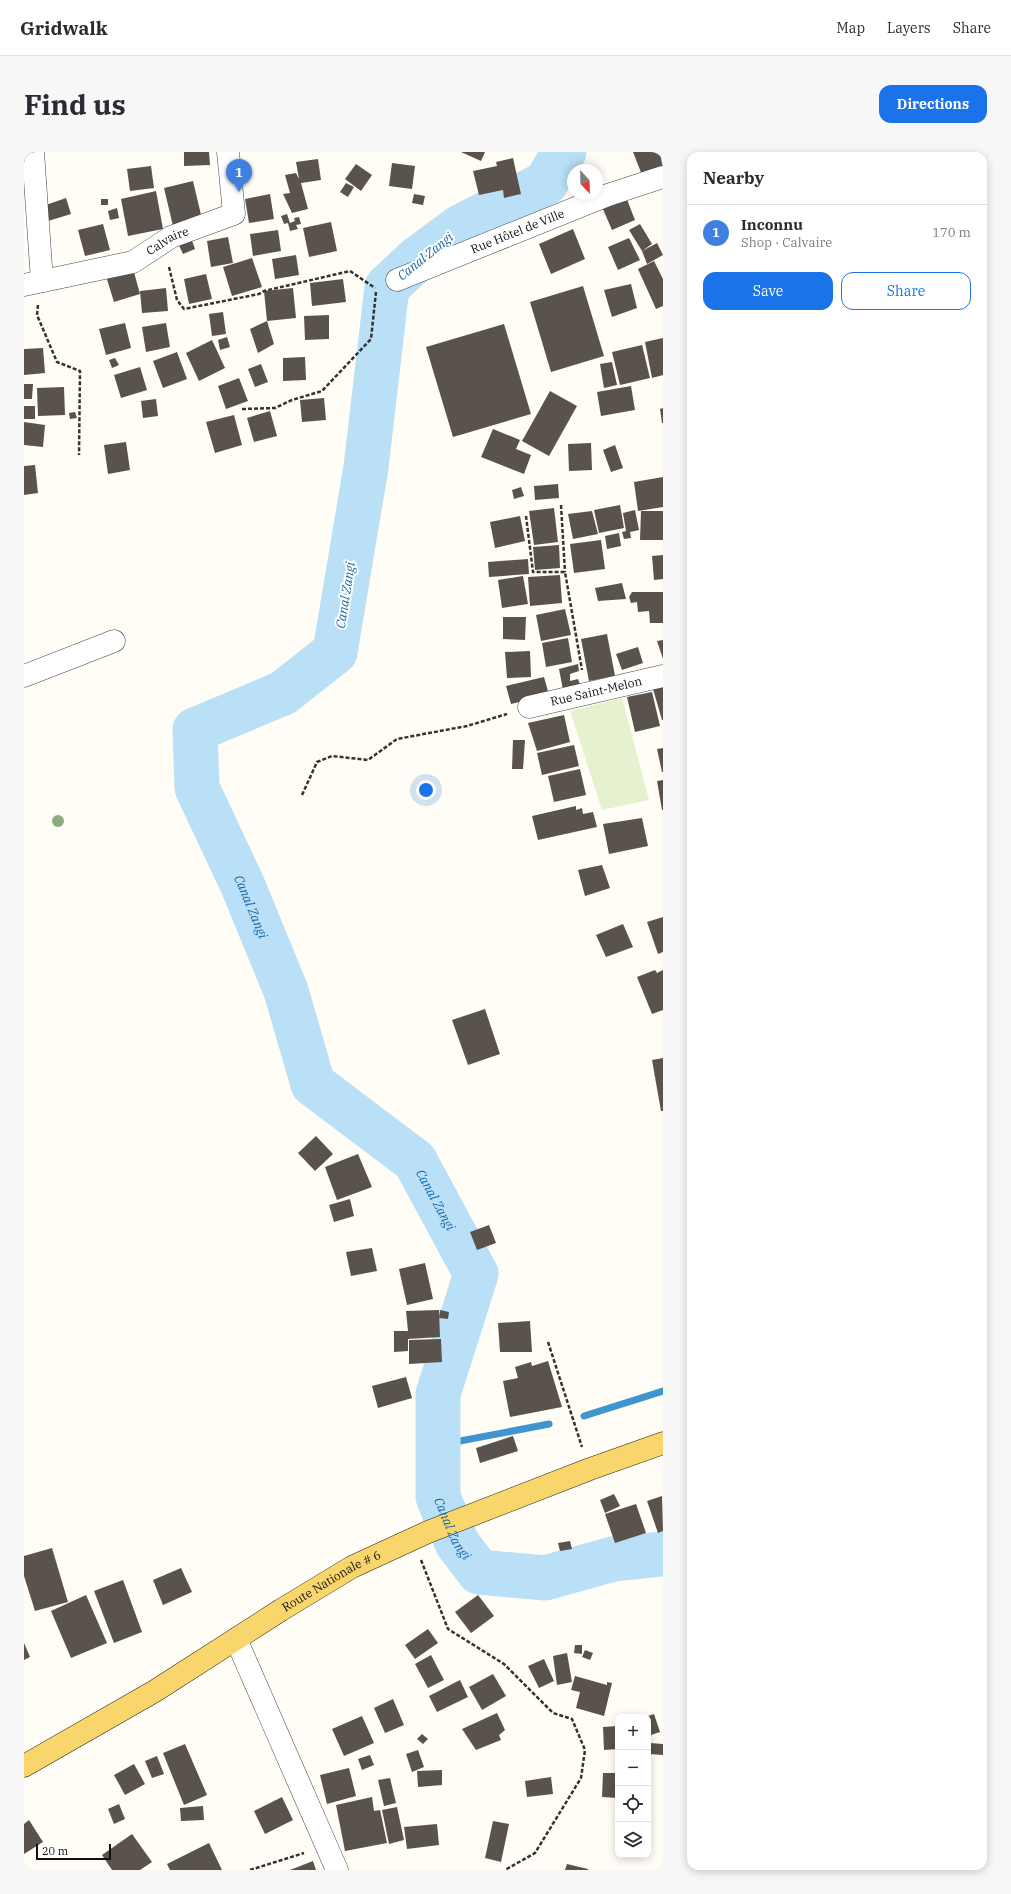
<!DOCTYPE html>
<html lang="en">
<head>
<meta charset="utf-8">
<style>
	body { margin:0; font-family:"IBM Plex Serif",serif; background:#f7f7f7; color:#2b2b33 }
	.controls { position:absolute; right:12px; bottom:12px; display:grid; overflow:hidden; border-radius:8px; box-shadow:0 2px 10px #0003 }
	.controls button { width:36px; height:36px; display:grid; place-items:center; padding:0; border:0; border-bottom:1px solid #e1e1e2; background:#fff; color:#2b2b33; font:20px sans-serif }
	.compass { position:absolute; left:543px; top:12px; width:36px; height:36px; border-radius:50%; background:#fff; box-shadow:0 2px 10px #0003; rotate:158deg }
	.scale { position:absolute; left:12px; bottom:10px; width:75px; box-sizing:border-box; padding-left:4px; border:2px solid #111; border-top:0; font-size:11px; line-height:14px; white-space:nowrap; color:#111; -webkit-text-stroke:3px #fff; paint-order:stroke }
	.you { position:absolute; left:402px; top:638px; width:14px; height:14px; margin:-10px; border:3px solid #fff; border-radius:50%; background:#1a73e8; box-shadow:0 0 0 6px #1a73e833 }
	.badge { display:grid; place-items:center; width:26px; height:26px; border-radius:50%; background:#1a73e8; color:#fff; font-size:13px; font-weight:700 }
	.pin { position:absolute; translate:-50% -33px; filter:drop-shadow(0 1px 2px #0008) }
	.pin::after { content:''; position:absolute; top:21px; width:14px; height:12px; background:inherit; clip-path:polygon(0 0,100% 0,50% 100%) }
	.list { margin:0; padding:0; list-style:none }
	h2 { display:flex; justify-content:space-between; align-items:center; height:52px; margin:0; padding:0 16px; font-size:17px }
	h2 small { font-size:13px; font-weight:400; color:#7c7c81 }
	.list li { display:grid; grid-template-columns:26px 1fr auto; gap:12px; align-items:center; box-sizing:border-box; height:56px; padding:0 16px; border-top:1px solid #e1e1e2 }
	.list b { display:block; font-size:15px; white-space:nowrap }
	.list p { margin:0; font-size:13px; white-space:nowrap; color:#7c7c81 }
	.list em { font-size:13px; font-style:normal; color:#7c7c81 }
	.actions { display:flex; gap:8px; padding:12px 16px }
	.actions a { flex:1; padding:9px 0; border:1px solid #1a73e8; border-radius:12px; text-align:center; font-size:14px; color:#1a73e8 }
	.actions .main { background:#1a73e8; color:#fff }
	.icon { flex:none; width:22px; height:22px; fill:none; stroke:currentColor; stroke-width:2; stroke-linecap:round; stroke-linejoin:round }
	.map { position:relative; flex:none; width:639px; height:1718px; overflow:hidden; border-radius:12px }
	header { display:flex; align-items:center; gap:24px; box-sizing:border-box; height:56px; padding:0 20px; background:#fff; border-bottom:1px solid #e1e1e2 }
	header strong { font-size:19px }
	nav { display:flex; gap:22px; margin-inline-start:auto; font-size:14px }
	.intro { display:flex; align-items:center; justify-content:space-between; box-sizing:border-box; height:96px; padding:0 24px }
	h1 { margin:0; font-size:28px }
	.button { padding:10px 18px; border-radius:12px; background:#1a73e8; color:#fff; font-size:14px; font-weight:700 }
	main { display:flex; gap:24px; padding:0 24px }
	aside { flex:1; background:#fff; border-radius:12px; box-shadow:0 2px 10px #0003 }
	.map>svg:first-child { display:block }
	.pitch { fill:#e6f2cf }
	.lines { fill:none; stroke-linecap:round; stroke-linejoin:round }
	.stream { stroke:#3f96cf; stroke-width:7 }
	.river { stroke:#b9e0f7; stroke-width:45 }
	.building { fill:#5a524d }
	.minor-casing { stroke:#444; stroke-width:23 }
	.major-casing { stroke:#222; stroke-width:23 }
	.path { stroke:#333; stroke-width:2.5; stroke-dasharray:4 2; stroke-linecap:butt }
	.minor { stroke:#fff; stroke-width:22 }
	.major { stroke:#f9d66b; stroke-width:22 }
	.tree { fill:#8dad7f }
	.labels { text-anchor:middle; stroke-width:4; stroke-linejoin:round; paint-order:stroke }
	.street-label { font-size:12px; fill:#111; stroke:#fff }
	.water-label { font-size:13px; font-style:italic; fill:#1768a6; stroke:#fff }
</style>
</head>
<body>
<header>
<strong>Gridwalk</strong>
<nav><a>Map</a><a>Layers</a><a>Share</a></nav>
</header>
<div class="intro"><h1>Find us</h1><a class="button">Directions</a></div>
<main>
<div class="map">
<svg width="639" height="1718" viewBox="0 0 639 1718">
	<rect width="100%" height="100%" fill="#fffdf5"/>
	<!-- pitch -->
	<polygon class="pitch" points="598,546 625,648 578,658 546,559"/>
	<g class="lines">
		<!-- stream -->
		<g class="stream">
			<polyline points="394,106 435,92"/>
			<polyline points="560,1264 639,1239"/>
			<polyline points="415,1293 525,1272"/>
		</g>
		<!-- river -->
		<path class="river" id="s1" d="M540,0L522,31L436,75L394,106L363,135L342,315L311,500L259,541L171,578L173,636L219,734L262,839L289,932L391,1009L452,1122L414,1242V1345L433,1391L455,1420L521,1426L589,1407L639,1402"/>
	</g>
	<!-- building -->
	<g class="building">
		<polygon points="160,0 185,0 186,13 160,14"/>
		<polygon points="437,0 461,0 457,9"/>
		<polygon points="609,0 636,0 639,17 618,23"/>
		<polygon points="489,6 497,42 480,46 479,38 455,43 449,19 473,14 472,10"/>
		<polygon points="294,7 297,28 277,31 284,57 268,61 259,42 266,41 261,23 272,21 275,27 272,10"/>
		<polygon points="368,11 391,14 388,37 365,34"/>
		<polygon points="332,12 348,23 337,39 321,27"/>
		<polygon points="127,14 130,36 106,39 103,17"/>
		<polygon points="169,29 178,67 149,74 140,36"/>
		<polygon points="322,31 330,35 324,45 316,40"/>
		<polygon points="132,39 139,77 104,84 97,47"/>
		<polygon points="246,42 250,67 225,71 221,47"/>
		<polygon points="390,42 401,44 399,53 388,51"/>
		<polygon points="602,45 611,68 588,78 578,55"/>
		<polygon points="42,46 47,62 24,69 19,54"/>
		<rect x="77" y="47" width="7" height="6"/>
		<polygon points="93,56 95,66 86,68 84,59"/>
		<polygon points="263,62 266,71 271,69 270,66 275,65 277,72 272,73 274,77 266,79 264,71 260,72 257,64"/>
		<polygon points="307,70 313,99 285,105 279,76"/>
		<polygon points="79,72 86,98 61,104 54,78"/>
		<polygon points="616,72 628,92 618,99 633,91 639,103 623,112 618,99 605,78"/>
		<polygon points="549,77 561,107 527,122 515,92"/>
		<polygon points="254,78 257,99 229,104 226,82"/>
		<polygon points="166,83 171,97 159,102 153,89"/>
		<polygon points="204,85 209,111 187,115 183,89"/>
		<polygon points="605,86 616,108 594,118 584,95"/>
		<polygon points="272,103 275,123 251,127 248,107"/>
		<polygon points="228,106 238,135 208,144 199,115"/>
		<polygon points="630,109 639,127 639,154 632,157 614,117"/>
		<polygon points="108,113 116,142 90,150 81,121"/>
		<polygon points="182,122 188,147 165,152 160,127"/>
		<polygon points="319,127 322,150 288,154 286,131"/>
		<polygon points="607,132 613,156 588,165 580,138"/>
		<polygon points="559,134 580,204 527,220 506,150"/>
		<polygon points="142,136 144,159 118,161 116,139"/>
		<polygon points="269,136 272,166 243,169 240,139"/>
		<polygon points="199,160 202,182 188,184 185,162"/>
		<polygon points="305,163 305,187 281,188 280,164"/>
		<polygon points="243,169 250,192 234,201 226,177"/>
		<polygon points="101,171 107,196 82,203 75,177"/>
		<polygon points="142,171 146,195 122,200 118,175"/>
		<polygon points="480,172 507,262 429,285 402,195"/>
		<polygon points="203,185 206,195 196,198 194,188"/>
		<polygon points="639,186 639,223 628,226 621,190"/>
		<polygon points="188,188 201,216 175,229 162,201"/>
		<polygon points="618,193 626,226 596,233 588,200"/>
		<polygon points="19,196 21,221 0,223 0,197"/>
		<polygon points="153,200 163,227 139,236 129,209"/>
		<polygon points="281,205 282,228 259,229 259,206"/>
		<polygon points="91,206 95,213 88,216 85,208"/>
		<polygon points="588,210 593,233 580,236 576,212"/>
		<polygon points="237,212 244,230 231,235 224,217"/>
		<polygon points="116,215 123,238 97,246 90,223"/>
		<polygon points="215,226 224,249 202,257 194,234"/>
		<polygon points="0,232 9,232 8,247 0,247"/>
		<polygon points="607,234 611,258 577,264 573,240"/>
		<polygon points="40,235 41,263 14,264 13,236"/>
		<polygon points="526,239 553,254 525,304 498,289"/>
		<polygon points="300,246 302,268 278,270 276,248"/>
		<polygon points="132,247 134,264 119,266 117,249"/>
		<rect x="0" y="254" width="11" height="13"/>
		<polygon points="639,256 639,271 638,271 636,257"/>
		<polygon points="246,259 253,284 230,290 223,266"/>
		<polygon points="51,260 53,266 46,267 45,261"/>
		<polygon points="210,263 218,293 191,301 182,270"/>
		<polygon points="0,270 21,273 19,295 0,293"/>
		<polygon points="469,277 496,288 492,297 507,303 500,322 457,305"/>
		<polygon points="102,290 106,318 84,322 80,293"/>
		<polygon points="567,291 568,318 545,319 544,292"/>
		<polygon points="591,293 599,316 587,320 579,298"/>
		<polygon points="11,313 14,341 0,343 0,314"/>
		<polygon points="639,325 639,355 614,359 610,330"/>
		<polygon points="534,332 535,346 511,348 510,334"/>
		<polygon points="497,335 500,344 490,347 488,338"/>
		<polygon points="596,353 600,376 575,381 570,358"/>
		<polygon points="530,356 534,390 510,393 505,359"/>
		<polygon points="611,358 615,378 606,380 607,386 600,387 598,380 602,379 599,361"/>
		<polygon points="568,359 574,382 549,387 544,362"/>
		<polygon points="617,359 639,359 639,388 616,388"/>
		<polygon points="496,364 501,389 471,396 466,370"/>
		<polygon points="595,381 597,394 583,397 581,384"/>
		<polygon points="577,388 581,417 550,421 546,392"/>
		<polygon points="535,393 536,416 511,418 509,395"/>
		<polygon points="639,403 639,427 630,428 628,404"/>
		<polygon points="504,407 505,422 465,425 464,410"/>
		<polygon points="536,423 538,451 506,454 504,425"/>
		<polygon points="499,424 504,452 478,456 474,428"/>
		<polygon points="598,431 602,447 574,449 571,436"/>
		<polygon points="608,440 639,440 639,471 626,471 625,459 614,460 613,450 607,451 605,445"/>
		<polygon points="541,457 547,483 517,489 512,463"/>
		<polygon points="479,465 502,465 501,488 479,487"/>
		<polygon points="583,482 591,524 565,529 557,487"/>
		<polygon points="544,486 548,510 522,515 518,491"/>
		<polygon points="639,488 639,507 633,489"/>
		<polygon points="614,495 619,511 598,518 592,502"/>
		<polygon points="506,499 507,525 483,526 481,500"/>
		<polygon points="554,512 555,519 546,522 546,529 554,527 557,535 539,538 535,517"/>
		<polygon points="520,525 525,543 487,552 482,534"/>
		<polygon points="639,535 639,568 638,568 629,537"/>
		<polygon points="628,540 636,574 611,580 603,545"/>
		<polygon points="540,563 546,590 513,599 504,571"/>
		<polygon points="489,588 501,588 499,617 488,617"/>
		<polygon points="550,593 555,614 518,623 513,601"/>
		<polygon points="639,596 639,620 638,620 633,597"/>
		<polygon points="556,617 562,643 530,650 524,624"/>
		<polygon points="639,628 639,658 638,658 633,629"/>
		<polygon points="552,654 552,658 558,656 559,662 569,660 573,675 514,688 508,664"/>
		<polygon points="618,666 624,694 585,702 579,672"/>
		<polygon points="578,713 586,736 561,744 554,718"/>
		<polygon points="639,765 639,800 634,802 623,770"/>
		<polygon points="599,772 609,795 582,805 572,783"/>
		<polygon points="631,818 633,821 639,818 639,858 628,862 613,825"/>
		<polygon points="461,857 476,902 444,913 428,868"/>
		<polygon points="639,906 639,959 637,959 628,908"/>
		<polygon points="292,984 309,1002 291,1019 274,1001"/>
		<polygon points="334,1002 348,1035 313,1048 301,1015"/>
		<polygon points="326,1047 330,1064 310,1070 305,1053"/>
		<polygon points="465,1073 472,1091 453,1098 446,1080"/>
		<polygon points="348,1096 353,1119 327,1124 322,1100"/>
		<polygon points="401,1111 409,1147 383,1153 375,1117"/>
		<polygon points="415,1158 416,1185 384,1187 384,1182 384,1199 370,1200 370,1179 384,1179 382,1159"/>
		<polygon points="416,1158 425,1160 424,1167 415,1166"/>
		<polygon points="506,1169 508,1200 476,1200 474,1171"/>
		<polygon points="417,1187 418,1210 385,1212 385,1188"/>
		<polygon points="524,1209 538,1255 486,1265 479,1229 494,1226 491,1215 507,1210 508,1214"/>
		<polygon points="382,1225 388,1246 354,1256 348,1234"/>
		<polygon points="489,1284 494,1299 456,1311 452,1296"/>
		<polygon points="590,1342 596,1354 581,1361 576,1348"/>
		<polygon points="638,1344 639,1379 634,1381 623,1349"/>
		<polygon points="612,1352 622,1381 591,1391 581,1362"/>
		<polygon points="546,1389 548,1397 536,1399 534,1391"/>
		<polygon points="28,1396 44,1450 11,1459 0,1424 0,1404"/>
		<polygon points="157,1416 168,1440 139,1453 129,1428"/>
		<polygon points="99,1428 118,1480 90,1491 70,1439"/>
		<polygon points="62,1443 83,1491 47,1506 27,1459"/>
		<polygon points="454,1443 470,1464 447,1481 431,1460"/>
		<polygon points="404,1477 414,1491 391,1507 381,1493"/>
		<polygon points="0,1491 6,1505 0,1508"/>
		<polygon points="551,1493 558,1493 558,1502 550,1501"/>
		<polygon points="561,1498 569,1501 566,1508 558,1505"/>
		<polygon points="543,1501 548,1530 533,1533 529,1504"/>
		<polygon points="407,1503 420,1528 404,1536 391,1512"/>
		<polygon points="520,1507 530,1529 515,1536 504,1514"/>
		<polygon points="469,1522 482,1544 458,1558 445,1535"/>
		<polygon points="551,1524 583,1533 583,1530 588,1531 580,1564 552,1556 556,1540 547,1538"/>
		<polygon points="436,1528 444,1545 413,1560 405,1544"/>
		<polygon points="369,1547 380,1573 361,1581 350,1556"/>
		<polygon points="473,1561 481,1578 475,1583 477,1588 452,1598 438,1577"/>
		<polygon points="630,1562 636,1580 624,1584 624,1564"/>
		<polygon points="338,1564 350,1591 320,1604 308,1577"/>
		<polygon points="594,1574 594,1597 580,1598 579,1575"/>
		<polygon points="398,1582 404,1587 399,1592 393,1587"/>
		<polygon points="626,1591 639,1592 639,1603 625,1602"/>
		<polygon points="161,1592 183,1643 160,1653 139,1601"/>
		<polygon points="394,1598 400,1615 388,1620 382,1602"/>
		<polygon points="346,1603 350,1613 338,1618 334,1607"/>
		<polygon points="133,1604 140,1622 128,1626 121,1609"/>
		<polygon points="110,1612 121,1632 101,1643 90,1623"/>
		<polygon points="325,1616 332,1644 303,1652 296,1623"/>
		<polygon points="418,1618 418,1633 394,1635 393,1619"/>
		<polygon points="579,1621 594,1621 594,1646 578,1645"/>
		<polygon points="527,1625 529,1642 503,1645 501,1629"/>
		<polygon points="366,1626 372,1651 360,1654 354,1628"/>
		<polygon points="258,1645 269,1668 241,1682 230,1659"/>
		<polygon points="348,1645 350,1659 356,1658 363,1691 321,1699 312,1653"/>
		<polygon points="95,1652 101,1667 90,1672 84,1657"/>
		<polygon points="179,1654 180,1668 157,1669 156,1656"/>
		<polygon points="373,1655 380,1688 365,1692 358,1658"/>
		<polygon points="5,1668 19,1690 0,1702 0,1672"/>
		<polygon points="469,1669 485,1672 477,1710 461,1706"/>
		<polygon points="413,1672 415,1693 383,1697 380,1675"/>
		<polygon points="108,1682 128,1710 116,1718 88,1718 78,1703"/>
		<polygon points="185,1691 198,1718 146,1718 143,1712"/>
		<polygon points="289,1709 292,1718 266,1718"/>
		<polygon points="543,1712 564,1717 564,1718 541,1718"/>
	</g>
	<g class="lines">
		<defs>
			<g id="minor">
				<polyline points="9,0 18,129"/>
				<path id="s2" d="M373,128L584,43L639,25"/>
				<path id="s3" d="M0,133L109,110L147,85L210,62L204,0"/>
				<polyline points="0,524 90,489"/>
				<path id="s4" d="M505,555L639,524"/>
				<polyline points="212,1487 313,1718"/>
			</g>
			<g id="major">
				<path id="s5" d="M0,1614L131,1539L257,1458L328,1415L404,1380L566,1317L639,1291"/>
			</g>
		</defs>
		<!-- minor casing -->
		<use href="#minor" class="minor-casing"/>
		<!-- major casing -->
		<use href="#major" class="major-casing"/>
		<!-- path -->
		<g class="path">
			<polyline points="145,115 153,148 160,157 235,142 240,139 326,119 351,136"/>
			<polyline points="14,153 13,163 33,210 56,219 55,303"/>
			<polyline points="218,257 251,256 268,248 298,239 347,187 352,140"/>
			<polyline points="537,353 541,420"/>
			<polyline points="502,364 509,420 541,420 558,518"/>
			<polyline points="278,643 293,610 308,604 344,608 373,587 443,574 483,562"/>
			<polyline points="524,1190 558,1295"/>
			<polyline points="397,1408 424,1477 480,1512 529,1561 548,1567 561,1598 557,1626 511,1701 481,1718"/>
			<polyline points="226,1718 280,1701"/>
		</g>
		<!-- minor -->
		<use href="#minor" class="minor"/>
		<!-- major -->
		<use href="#major" class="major"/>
	</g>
	<!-- trees -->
	<circle class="tree" cx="34" cy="669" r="6"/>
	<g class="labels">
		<!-- street labels -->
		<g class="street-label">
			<text dy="4" stroke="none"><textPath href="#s2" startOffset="130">Rue Hôtel de Ville</textPath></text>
			<text dy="4" stroke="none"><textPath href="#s3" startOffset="152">Calvaire</textPath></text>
			<text dy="4" stroke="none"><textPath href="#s4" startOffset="69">Rue Saint-Melon</textPath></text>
			<text dy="4" stroke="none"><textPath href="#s5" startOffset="359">Route Nationale # 6</textPath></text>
		</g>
		<!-- water labels -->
		<g class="water-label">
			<text transform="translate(401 104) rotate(-39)" y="5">Canal Zangi</text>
			<text transform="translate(321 443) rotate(-81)" y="5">Canal Zangi</text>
			<text dy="5" stroke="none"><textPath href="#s1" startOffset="946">Canal Zangi</textPath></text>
			<text dy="5" stroke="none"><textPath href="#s1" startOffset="1306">Canal Zangi</textPath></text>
			<text dy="5" stroke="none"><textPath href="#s1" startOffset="1654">Canal Zangi</textPath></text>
		</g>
	</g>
</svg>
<div class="controls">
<button>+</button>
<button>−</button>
<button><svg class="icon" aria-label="locate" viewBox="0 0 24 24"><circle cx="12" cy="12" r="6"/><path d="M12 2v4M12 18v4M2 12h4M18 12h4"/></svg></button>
<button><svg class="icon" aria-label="layers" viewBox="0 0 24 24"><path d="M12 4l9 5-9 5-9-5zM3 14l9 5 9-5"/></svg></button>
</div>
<svg class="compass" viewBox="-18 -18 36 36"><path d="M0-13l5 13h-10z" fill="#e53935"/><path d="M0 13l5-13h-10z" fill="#7c7c81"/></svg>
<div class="scale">20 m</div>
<div class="you"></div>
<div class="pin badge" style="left:215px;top:40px;background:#3f7fe0">1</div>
</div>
<aside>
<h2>Nearby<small></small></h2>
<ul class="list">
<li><span class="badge" style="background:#3f7fe0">1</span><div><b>Inconnu</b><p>Shop · Calvaire</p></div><em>170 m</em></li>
</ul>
<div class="actions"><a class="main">Save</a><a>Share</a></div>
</aside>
</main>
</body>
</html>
